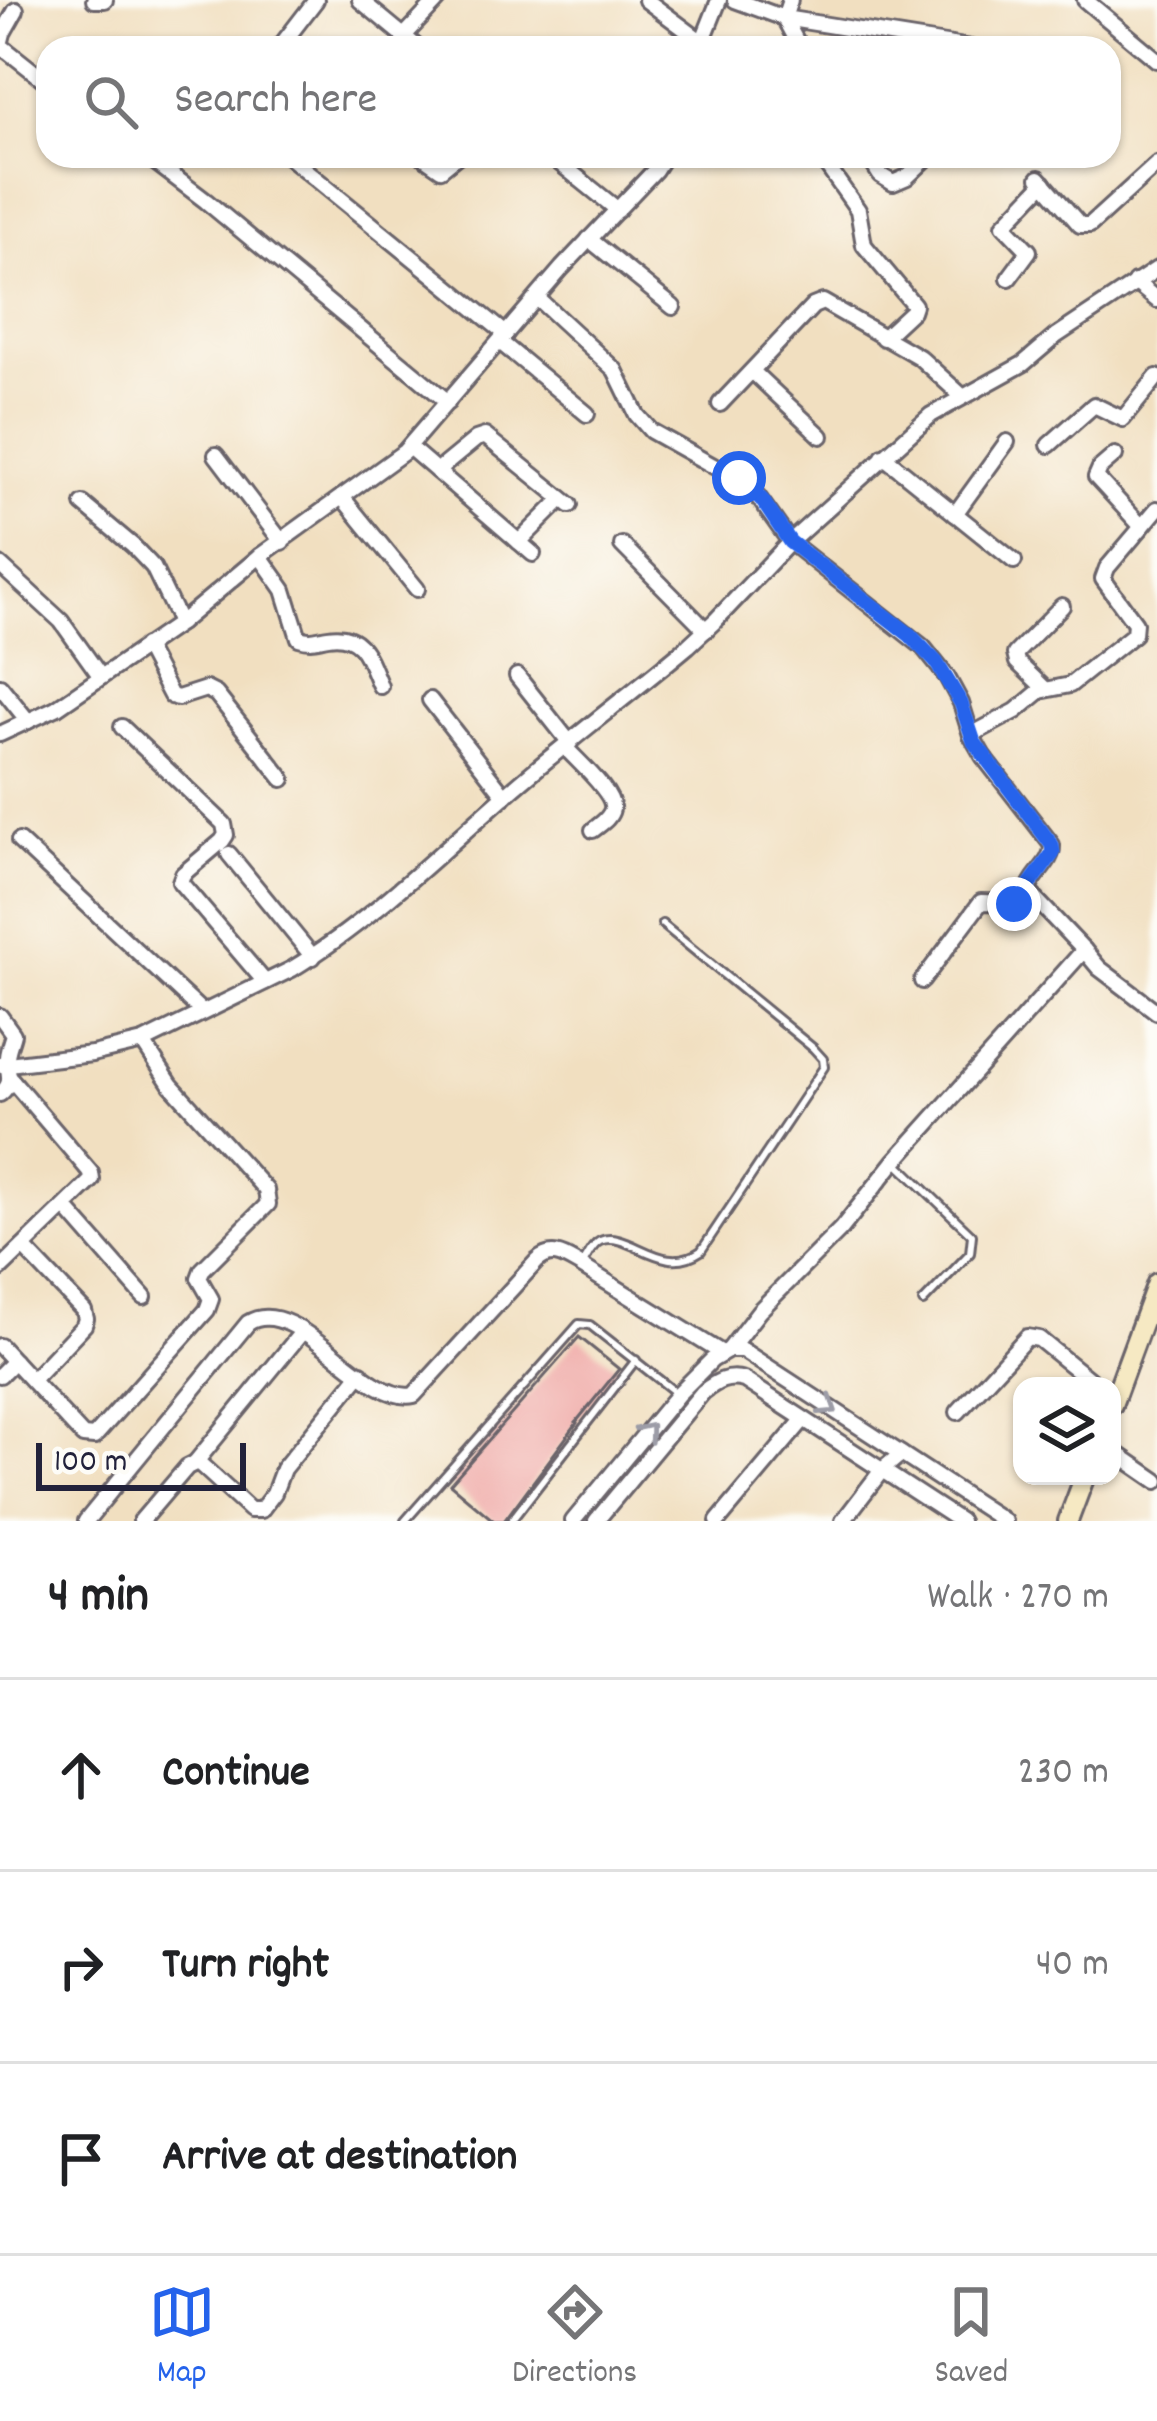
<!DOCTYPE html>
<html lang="en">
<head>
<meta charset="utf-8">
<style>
	body { margin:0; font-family:Dekko,sans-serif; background:#f6f6f6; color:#202124 }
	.controls { position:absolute; right:36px; bottom:36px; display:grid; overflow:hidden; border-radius:24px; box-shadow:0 3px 9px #0004 }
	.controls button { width:108px; height:108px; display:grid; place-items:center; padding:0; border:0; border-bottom:3px solid #e0e0e0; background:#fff; color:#202124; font:60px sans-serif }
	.scale { position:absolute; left:36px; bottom:30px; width:210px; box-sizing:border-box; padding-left:12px; border:6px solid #22223b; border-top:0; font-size:33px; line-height:42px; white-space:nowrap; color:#22223b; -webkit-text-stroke:9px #fdfcf7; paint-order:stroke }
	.stop { position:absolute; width:36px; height:36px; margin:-27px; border:9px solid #2563eb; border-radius:50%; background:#fff }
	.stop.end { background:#2563eb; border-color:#fff; box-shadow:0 3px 12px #0008 }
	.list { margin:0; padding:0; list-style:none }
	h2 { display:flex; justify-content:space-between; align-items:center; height:156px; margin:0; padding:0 48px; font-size:51px }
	h2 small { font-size:39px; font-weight:400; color:#757577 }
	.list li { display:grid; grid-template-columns:78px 1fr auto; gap:36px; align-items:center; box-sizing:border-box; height:192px; padding:0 48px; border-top:3px solid #e0e0e0 }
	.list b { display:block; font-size:45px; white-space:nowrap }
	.list em { font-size:39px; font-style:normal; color:#757577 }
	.icon { flex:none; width:66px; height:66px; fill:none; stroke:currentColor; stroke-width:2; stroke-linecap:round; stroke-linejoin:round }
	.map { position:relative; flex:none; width:1157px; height:1521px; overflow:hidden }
	.search { position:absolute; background:#fff; box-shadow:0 3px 9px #0004; left:36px; right:36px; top:36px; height:132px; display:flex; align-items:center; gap:30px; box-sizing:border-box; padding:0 42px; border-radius:36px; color:#757577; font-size:45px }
	.sheet { height:732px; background:#fff }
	nav { display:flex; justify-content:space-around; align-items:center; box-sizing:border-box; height:168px; border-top:3px solid #e0e0e0; background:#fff; font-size:33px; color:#757577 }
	nav a { display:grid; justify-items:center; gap:6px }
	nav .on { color:#2563eb }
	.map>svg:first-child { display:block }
	.building { fill:#f0aca9 }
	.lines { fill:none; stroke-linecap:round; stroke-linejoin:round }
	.lane-casing { stroke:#6a646a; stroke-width:12 }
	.street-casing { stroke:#6a646a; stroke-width:20 }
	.secondary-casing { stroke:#6a646a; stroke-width:24 }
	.lane { stroke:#fff; stroke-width:6 }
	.street { stroke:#fff; stroke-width:14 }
	.secondary { stroke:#f6e9c3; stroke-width:18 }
	.oneway { stroke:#9c9ca7 }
	.route { stroke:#2563eb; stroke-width:15 }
</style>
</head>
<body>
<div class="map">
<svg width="1157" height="1521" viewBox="0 0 1157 1521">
	<rect width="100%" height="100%" fill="#fdfcf7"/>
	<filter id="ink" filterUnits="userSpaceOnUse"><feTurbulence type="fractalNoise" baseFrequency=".00833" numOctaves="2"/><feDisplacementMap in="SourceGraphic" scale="24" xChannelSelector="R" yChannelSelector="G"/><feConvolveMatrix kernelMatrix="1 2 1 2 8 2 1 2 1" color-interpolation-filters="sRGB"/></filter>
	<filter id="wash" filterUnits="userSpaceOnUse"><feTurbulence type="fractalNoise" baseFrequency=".004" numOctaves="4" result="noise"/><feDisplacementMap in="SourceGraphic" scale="48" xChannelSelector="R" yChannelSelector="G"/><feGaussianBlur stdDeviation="2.7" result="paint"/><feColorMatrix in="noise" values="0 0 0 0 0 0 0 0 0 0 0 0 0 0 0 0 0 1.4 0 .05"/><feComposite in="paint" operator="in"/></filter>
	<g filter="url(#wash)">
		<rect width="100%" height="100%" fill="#f1dfc0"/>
		<g id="blocks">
			<!-- building -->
			<polygon class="building" points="579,1337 619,1369 576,1422 577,1423 504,1521 494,1521 450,1484"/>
		</g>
	</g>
	<g filter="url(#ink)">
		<use href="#blocks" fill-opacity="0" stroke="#6a646a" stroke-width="3"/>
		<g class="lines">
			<defs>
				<g id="lane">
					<polyline points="898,1164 972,1235 970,1253 923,1302"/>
					<path d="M583,1263C588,1256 592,1245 600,1241C629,1229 661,1278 701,1251L824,1067L823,1059L813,1048L662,924"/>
					<polyline points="405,1521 579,1324 590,1325 675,1392"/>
					<polyline points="511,1521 636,1360"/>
				</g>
				<g id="street">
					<polyline points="94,0 105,0"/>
					<polyline points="360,0 418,48"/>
					<polyline points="646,0 702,42"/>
					<polyline points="735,0 784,18 800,48"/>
					<polyline points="790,0 784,18 971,48"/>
					<polyline points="1085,0 1157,60"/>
					<polyline points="16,10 3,33 0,45 48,83"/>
					<polyline points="404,36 438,0"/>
					<polyline points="701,45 719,0"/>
					<polyline points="279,48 316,0"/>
					<polyline points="147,156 206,201 448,402"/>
					<polyline points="288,156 506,334"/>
					<polyline points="422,156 441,169 457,156"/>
					<polyline points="551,156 618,210"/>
					<polyline points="820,156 858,210 864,245 914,305 912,311 883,338"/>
					<polyline points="868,156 880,175 893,183 907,177 929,156"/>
					<polyline points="1039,178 1080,225 1090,225 1157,164"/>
					<polyline points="589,239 673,307"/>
					<polyline points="1009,278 1029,251 1004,225 1044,183"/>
					<polyline points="1135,282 1157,300"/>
					<path d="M537,298L615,370L637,415L651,431L751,487L790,542L923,647L947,677L961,703L971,735L983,756L1052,845C1053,863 1032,874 1028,891L1084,950"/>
					<polyline points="500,342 587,414"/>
					<polyline points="753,372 821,436"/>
					<polyline points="720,404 813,306 823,302 919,357 962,396"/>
					<polyline points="1049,445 1094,405 1123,419 1157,377"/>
					<polyline points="409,447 533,554"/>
					<polyline points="216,455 282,542"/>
					<polyline points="1115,455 1100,468 1096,477 1142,527"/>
					<polyline points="883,456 1014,561"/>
					<polyline points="437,471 476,439 485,436 570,505"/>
					<polyline points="342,497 417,589"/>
					<polyline points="83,504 133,546 153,567 180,623"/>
					<polyline points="955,514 1007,442"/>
					<polyline points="519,542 562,499"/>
					<polyline points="622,545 706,630"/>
					<path d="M260,556L284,590L299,638C311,642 316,639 328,637C363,631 369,661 380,686"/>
					<polyline points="0,565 61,621 101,677"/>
					<polyline points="145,646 171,696 178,698 206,689 216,694 283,779"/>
					<polyline points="517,676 570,743"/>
					<polyline points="0,686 28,721"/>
					<polyline points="1045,689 1017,662 1015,654 1062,606"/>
					<polyline points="430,700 505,796"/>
					<polyline points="122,727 224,824 226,835 222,841 183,874 180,882 265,982"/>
					<polyline points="0,734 56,708 180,623 260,556 404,452 562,268 655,170 664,156"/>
					<polyline points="971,735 1016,711 1040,691 1070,685 1134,634 1135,623 1103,579 1107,568 1157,509"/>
					<path d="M565,747C576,760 615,793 612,809C610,819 600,824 593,830"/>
					<polyline points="19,841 201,1011"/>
					<polyline points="229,854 313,957"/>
					<polyline points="922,981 981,902 1014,903 1031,896"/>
					<path d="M0,1016L13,1034C11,1043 6,1052 7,1061C8,1077 14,1082 0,1094"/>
					<path d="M0,1065L92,1054L143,1042L292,969C369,922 434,858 501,799C561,746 626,698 688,646L715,621L790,542L931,415L1023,364L1056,336L1157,269"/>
					<polyline points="66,1208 144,1297"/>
					<polyline points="23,1247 84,1311 86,1319 84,1325 32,1380"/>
					<polyline points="0,1269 92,1180 91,1173 11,1079"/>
					<polyline points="0,1346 83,1436 94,1437 207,1310 211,1299 199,1278 202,1270 268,1204 266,1190 171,1085 143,1042"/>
					<polyline points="729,1350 742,1350 1004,1521"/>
					<polyline points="0,1375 14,1361"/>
					<polyline points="958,1412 1027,1337 1039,1339 1097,1386"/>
					<polyline points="1112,1450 1157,1481"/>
					<polyline points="195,1463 302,1332"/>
					<path d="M86,1521L248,1323C296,1292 366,1406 414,1395L537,1261C553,1247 565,1257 581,1266L722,1353"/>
					<polyline points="141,1521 187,1467 195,1463 200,1464 250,1510 261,1510 274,1493 283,1469 361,1373"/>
					<polyline points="573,1521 678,1394 712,1360 729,1350 759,1311 841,1229 895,1161 1084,950 1099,968 1157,1012"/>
					<path d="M596,1521L703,1392C716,1382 727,1375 744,1380L960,1521"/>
					<polyline points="718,1521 803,1420"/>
					<polyline points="843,1521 882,1470 901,1454"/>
				</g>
				<g id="secondary">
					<polyline points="1112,1405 1157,1283"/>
					<polyline points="1068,1521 1085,1476"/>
				</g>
			</defs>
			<!-- lane casing -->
			<use href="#lane" class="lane-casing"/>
			<!-- street casing -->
			<use href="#street" class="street-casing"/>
			<!-- secondary casing -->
			<use href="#secondary" class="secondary-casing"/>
			<!-- lane -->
			<use href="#lane" class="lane"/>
			<!-- street -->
			<use href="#street" class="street"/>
			<!-- secondary -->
			<use href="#secondary" class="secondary"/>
		</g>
		<!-- one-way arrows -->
		<defs><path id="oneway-chevron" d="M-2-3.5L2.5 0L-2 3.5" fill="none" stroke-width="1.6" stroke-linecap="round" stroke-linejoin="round" transform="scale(3)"/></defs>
		<g class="oneway">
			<use href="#oneway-chevron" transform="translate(829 1407) rotate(33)"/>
			<use href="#oneway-chevron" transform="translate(647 1431) rotate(-50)"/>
		</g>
	</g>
	<g class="lines" filter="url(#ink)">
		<!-- route -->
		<polyline class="route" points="739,478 762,500 790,542 910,635 936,662 961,703 974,742 1052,845 1053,853 1028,887 1030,896 1014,904"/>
	</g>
</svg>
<div class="controls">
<button><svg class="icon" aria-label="layers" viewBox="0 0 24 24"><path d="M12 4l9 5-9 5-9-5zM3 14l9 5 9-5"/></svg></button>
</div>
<div class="scale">100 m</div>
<div class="stop" style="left:739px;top:478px"></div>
<div class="stop end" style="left:1014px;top:904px"></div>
<div class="search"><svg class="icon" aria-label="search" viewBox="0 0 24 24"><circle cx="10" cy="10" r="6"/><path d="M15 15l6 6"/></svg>Search here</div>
</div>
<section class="sheet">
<h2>4 min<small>Walk · 270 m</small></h2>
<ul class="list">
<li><svg class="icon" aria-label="ahead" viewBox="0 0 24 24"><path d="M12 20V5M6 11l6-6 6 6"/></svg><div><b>Continue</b></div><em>230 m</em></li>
<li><svg class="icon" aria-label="right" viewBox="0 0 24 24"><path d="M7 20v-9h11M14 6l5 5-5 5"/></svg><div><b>Turn right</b></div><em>40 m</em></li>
<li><svg class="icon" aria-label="arrive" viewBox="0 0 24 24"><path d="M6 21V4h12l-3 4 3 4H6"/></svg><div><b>Arrive at destination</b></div></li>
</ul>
</section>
<nav>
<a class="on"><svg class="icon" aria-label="map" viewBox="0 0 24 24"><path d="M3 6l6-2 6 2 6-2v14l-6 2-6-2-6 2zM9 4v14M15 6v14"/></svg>Map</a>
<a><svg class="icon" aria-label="directions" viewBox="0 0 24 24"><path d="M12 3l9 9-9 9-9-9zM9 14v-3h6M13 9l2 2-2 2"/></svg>Directions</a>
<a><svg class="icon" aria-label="saved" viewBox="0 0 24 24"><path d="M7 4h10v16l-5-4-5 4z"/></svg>Saved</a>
</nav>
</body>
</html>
